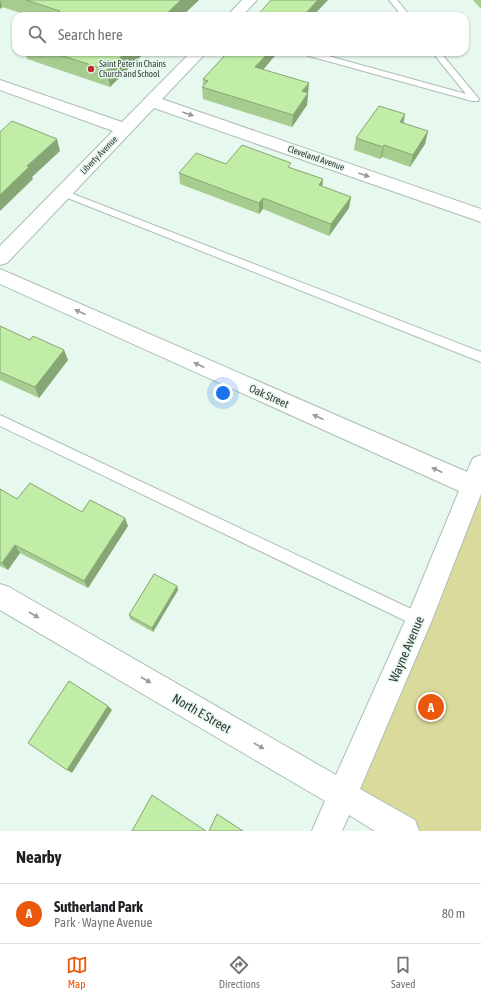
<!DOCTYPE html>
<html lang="en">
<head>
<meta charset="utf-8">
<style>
	body { margin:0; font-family:"Asap Condensed",sans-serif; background:#f6f6f6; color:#202124 }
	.you { position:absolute; left:223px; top:393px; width:14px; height:14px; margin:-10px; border:3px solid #fff; border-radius:50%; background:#1a73e8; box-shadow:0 0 0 6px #1a73e833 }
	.badge { display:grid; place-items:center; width:26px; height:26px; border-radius:50%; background:#ea580c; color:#fff; font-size:13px; font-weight:700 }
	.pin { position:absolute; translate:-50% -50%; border:2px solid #fff; box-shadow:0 1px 4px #0006 }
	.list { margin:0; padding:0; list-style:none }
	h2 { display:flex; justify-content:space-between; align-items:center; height:52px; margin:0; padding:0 16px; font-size:17px }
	h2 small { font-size:13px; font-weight:400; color:#757577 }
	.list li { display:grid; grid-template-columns:26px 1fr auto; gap:12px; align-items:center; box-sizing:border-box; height:60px; padding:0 16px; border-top:1px solid #e0e0e0 }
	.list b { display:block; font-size:15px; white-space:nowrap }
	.list p { margin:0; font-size:13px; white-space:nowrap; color:#757577 }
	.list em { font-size:13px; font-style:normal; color:#757577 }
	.icon { flex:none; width:22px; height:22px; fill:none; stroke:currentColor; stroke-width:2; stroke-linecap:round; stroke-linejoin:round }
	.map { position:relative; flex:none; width:481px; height:831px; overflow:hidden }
	.search { position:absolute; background:#fff; box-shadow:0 1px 3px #0004; left:12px; right:12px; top:12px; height:44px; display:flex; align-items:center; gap:10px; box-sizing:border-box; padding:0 14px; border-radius:12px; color:#757577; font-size:15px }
	.sheet { height:112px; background:#fff }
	nav { display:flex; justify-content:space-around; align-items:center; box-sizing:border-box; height:56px; border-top:1px solid #e0e0e0; background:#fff; font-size:11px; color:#757577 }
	nav a { display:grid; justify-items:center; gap:2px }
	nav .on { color:#ea580c }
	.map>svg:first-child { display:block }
	.green { fill:#dada9d }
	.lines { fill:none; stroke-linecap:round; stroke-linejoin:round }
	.service-casing { stroke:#adbeb4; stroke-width:2 }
	.minor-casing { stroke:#adbeb4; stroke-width:2 }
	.service { fill:#fff; fill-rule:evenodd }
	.minor { fill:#fff; fill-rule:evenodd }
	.wall { fill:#a6cc90 }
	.shaded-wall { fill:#87a675 }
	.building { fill:#c1eda7; stroke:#87a675 }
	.oneway { fill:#999c9a }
	.poi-dot { fill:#ba2c25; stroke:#e7f8ee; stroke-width:1.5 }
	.labels { text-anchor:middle; stroke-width:3; stroke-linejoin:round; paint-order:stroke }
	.far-poi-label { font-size:9px; fill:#333a36; stroke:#e7f8ee; text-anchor:start }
	.far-street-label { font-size:9px; fill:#333a36; stroke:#e7f8ee }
	.street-label { font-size:11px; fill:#333a36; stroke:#e7f8ee }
	.near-street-label { font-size:13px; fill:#333a36; stroke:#e7f8ee }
</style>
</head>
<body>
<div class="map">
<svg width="481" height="831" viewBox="0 0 481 831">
	<rect width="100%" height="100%" fill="#e7f8ee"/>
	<!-- green -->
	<polygon class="green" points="481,465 481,831 404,831 343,794"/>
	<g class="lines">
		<defs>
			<g id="service">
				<polygon points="389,0 397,0 410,16 402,16"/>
				<polygon points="301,52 314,52 466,94 432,52 440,52 479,99 478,101 472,101 302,54"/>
				<polygon points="63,190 481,352 481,362 60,195 58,193 60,191"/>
				<polygon points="0,415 424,615 426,620 424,625 419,627 414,625 0,426"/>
			</g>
			<g id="minor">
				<polygon points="242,0 257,0 242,16 227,16"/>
				<polygon points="191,52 207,52 162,99 481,209 481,222 154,108 7,263 0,265 0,246 113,131 0,90 0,80 122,122"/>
				<polygon points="0,269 467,472 473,458 481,455 481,494 432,620 360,789 415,820 419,831 375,831 349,815 342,831 312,831 325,801 0,610 0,584 9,587 336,775 409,612 459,491 0,284"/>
			</g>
		</defs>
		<!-- service casing -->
		<use href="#service" class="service-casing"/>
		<!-- minor casing -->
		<use href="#minor" class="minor-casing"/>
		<!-- service -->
		<use href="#service" class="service"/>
		<!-- minor -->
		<use href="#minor" class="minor"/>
	</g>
	<!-- wall -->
	<g class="wall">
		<polygon points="0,0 199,0 182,16 30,16 2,7 0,9"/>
		<polygon points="473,0 481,0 481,9"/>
		<polygon points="25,52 145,52 110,87 27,59"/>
		<polygon points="228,52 278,52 263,70 308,93 307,105 292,127 203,99 202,87 203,86 203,79"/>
		<polygon points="403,123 428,131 425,144 410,167 382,157 380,159 354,150 356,138"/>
		<polygon points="226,164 291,168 323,179 322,186 351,197 349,208 329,236 263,209 259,214 180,184 179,173"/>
		<polygon points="0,326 30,340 64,350 68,360 39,398 0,380"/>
		<polygon points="0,489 17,499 82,512 128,526 88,588 20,553 8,570 0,566"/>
		<polygon points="177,586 178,590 153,632 130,619 129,615"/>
	</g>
	<!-- shaded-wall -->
	<g class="shaded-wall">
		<polygon points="0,0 2,7 0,9"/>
		<polygon points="181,0 199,0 182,16 164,16"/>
		<polygon points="318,0 328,0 313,16 303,16"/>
		<polygon points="126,52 145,52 110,87 107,70"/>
		<polygon points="269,52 278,52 255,79 255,67"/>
		<polygon points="309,83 307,105 292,127 293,115 302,91"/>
		<polygon points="405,114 403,127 400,122"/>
		<polygon points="428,131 425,144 410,167 413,155"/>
		<polygon points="57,139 60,151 32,177 33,179 0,211 0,195 27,166"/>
		<polygon points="384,145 382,157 380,159 383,147"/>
		<polygon points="323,179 322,191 319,185"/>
		<polygon points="351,197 349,208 329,236 331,224"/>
		<polygon points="263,198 263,209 259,214 259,203"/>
		<polygon points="64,350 68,360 39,398 35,387"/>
		<polygon points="125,518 128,526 88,588 84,581"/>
		<polygon points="15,545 20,553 8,570 2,563"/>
		<polygon points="177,586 178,590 153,632 152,628"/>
		<polygon points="108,706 112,710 72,773 67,770"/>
	</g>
	<!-- building -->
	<g class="building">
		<polygon points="26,0 181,0 164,16 54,16 60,11"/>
		<polygon points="271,0 318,0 303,16 257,16"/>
		<polygon points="50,52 126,52 107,70"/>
		<polygon points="228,52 269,52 255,67 309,83 302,91 308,93 293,115 202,87 208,81 203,79"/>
		<polygon points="379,106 405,114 400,122 428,131 413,155 384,145 383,147 356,138"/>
		<polygon points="12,121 57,139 27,166 29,167 0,195 0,132"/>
		<polygon points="242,145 291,163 288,167 323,179 319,185 351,197 331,224 263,198 259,203 179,173 196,153 226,164"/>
		<polygon points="0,326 30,340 33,336 64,350 35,387 0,372"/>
		<polygon points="30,483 82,512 90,500 125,518 84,581 15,545 2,563 0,562 0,489 17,499"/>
		<polygon points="154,574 177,586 152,628 129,615"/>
		<polygon points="69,681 108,706 67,770 28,743"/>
		<polygon points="152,795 206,831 132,831"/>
		<polygon points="217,814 243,831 209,831"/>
	</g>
	<!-- one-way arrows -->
	<defs><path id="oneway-solid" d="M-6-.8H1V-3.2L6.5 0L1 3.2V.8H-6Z"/></defs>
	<g class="oneway">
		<use href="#oneway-solid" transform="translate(188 114) rotate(19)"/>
		<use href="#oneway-solid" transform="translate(364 175) rotate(19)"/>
		<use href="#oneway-solid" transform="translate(80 312) rotate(-156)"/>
		<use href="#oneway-solid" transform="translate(199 365) rotate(-156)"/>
		<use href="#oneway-solid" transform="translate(318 417) rotate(-156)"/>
		<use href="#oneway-solid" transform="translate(437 470) rotate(-156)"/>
		<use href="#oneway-solid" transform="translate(34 615) rotate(30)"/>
		<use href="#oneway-solid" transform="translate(146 680) rotate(30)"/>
		<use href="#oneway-solid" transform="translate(259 746) rotate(30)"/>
	</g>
	<!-- markers -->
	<circle class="poi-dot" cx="91" cy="69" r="4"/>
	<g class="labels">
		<!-- far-poi labels -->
		<g class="far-poi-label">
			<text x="99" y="67">Saint Peter in Chains<tspan x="99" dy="10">Church and School</tspan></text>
		</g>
		<!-- far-street labels -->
		<g class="far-street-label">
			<text transform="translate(99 155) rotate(-46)" y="3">Liberty Avenue</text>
			<text transform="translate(316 158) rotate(19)" y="3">Cleveland Avenue</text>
		</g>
		<!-- street labels -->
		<g class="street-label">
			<text transform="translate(269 396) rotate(24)" y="4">Oak Street</text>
		</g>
		<!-- near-street labels -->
		<g class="near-street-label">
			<text transform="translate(406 649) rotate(-67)" y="5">Wayne Avenue</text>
			<text transform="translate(202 713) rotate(30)" y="5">North E Street</text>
		</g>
	</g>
</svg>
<div class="you"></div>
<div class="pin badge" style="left:431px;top:707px">A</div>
<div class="search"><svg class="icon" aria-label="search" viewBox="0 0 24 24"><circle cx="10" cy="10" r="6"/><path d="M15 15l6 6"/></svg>Search here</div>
</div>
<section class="sheet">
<h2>Nearby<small></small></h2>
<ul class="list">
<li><span class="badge">A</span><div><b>Sutherland Park</b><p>Park · Wayne Avenue</p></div><em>80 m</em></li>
</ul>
</section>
<nav>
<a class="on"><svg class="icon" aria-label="map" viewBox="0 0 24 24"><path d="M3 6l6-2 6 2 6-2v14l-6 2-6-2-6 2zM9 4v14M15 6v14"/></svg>Map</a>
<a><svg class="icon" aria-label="directions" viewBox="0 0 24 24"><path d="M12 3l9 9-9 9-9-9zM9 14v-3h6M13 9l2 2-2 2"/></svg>Directions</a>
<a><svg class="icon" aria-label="saved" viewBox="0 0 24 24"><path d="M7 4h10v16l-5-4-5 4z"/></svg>Saved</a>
</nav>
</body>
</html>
